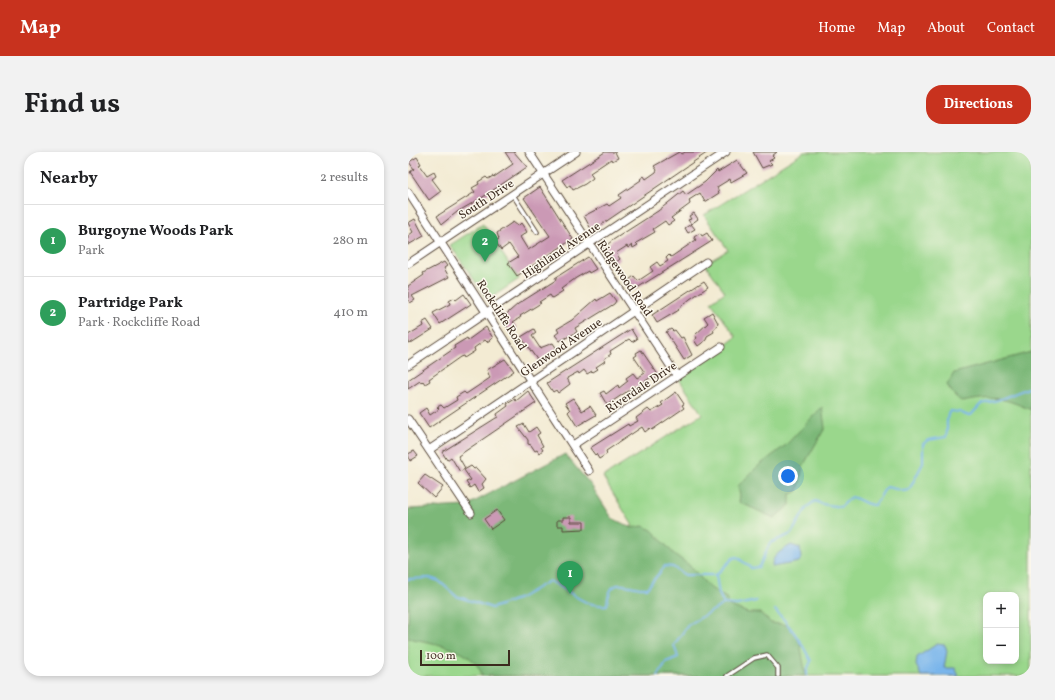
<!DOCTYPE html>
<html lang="en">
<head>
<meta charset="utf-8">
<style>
	body { margin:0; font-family:Vollkorn,serif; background:#f2f2f2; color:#202124 }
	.controls { position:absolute; right:12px; bottom:12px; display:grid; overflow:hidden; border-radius:8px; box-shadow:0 2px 6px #0003 }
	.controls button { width:36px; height:36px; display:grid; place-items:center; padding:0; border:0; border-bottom:1px solid #e0e0e0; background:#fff; color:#202124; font:20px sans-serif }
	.scale { position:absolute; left:12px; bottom:10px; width:90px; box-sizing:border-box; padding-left:4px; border:2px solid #3b2a1e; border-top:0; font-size:11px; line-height:14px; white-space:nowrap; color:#3b2a1e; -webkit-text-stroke:3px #fbf7ec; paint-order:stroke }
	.you { position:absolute; left:380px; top:324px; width:14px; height:14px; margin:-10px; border:3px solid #fff; border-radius:50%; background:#1a73e8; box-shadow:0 0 0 6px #1a73e833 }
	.badge { display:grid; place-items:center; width:26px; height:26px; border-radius:50%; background:#c8321e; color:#fff; font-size:13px; font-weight:700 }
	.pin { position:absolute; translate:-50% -33px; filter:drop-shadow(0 1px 2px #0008) }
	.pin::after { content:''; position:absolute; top:21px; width:14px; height:12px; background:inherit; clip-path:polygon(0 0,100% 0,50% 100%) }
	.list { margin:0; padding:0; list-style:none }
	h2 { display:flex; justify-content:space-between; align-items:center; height:52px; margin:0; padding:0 16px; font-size:17px }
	h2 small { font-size:13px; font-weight:400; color:#757577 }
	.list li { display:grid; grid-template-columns:26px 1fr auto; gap:12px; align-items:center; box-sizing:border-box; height:72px; padding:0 16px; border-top:1px solid #e0e0e0 }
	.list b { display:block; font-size:15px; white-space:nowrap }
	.list p { margin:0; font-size:13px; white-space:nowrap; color:#757577 }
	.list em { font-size:13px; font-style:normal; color:#757577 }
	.map { position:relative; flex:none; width:623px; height:524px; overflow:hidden; border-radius:16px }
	header { display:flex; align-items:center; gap:24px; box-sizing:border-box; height:56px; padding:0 20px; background:#c8321e; color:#fff }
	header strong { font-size:19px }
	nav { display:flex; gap:22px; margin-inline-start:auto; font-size:14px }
	.intro { display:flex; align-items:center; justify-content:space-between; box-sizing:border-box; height:96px; padding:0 24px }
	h1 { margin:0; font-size:28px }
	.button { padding:10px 18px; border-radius:16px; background:#c8321e; color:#fff; font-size:14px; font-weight:700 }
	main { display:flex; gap:24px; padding:0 24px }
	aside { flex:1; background:#fff; border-radius:16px; box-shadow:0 2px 6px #0003 }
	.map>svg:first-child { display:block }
	.green { fill:#9ad78c; stroke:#6a8055; fill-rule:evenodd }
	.forest { fill:#7bb878; stroke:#5b714b }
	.water { fill:#79b5eb; stroke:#5a7084 }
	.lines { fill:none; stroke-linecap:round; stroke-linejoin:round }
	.stream { stroke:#79b5eb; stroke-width:2 }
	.building { fill:#cb99b5 }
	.service-casing { stroke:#574739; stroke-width:5.5 }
	.minor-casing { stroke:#574739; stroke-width:9 }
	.service { stroke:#fff; stroke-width:3.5 }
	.minor { stroke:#fff; stroke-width:7 }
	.labels { text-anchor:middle; stroke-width:3; stroke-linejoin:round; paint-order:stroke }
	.street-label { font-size:12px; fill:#3b2a1e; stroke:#fbf7ec }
</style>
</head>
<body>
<header>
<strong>Map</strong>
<nav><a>Home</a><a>Map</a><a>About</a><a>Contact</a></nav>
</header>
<div class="intro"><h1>Find us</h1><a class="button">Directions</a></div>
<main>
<aside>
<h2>Nearby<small>2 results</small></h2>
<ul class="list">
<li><span class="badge" style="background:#2e9e5b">1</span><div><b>Burgoyne Woods Park</b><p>Park</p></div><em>280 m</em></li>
<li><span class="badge" style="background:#2e9e5b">2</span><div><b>Partridge Park</b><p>Park · Rockcliffe Road</p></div><em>410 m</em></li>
</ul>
</aside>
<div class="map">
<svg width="623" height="524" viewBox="0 0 623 524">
	<rect width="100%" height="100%" fill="#fbf7ec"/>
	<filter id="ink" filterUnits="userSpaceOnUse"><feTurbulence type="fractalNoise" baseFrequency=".025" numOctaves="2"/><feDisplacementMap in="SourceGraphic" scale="8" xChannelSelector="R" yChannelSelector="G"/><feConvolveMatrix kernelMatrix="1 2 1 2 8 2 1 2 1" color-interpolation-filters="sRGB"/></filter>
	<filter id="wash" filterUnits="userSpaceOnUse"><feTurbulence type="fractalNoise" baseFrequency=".012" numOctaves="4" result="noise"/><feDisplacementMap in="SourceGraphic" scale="16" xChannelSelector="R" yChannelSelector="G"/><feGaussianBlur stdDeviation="0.9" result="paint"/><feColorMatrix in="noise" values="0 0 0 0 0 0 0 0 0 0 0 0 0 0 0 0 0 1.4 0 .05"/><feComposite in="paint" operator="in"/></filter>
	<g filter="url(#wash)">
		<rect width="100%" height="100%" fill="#f3ebd3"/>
		<!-- green -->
		<g class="green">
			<path d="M396,0H623V524H0V366L182,383L225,374L195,325L294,262L269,224L314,196L328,185L303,150L317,140L297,112L320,98L296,63ZM578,443H608V509H578Z"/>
			<polygon points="75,72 111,127 80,148 42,93"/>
		</g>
		<!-- forest -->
		<g class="forest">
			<path d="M623,200V258C595,245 585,244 554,250L546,243L539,233L546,221Z"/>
			<polygon points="414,255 417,276 395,314 390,339 382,342 382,353 366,366 331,350 332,344 330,334 349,315 378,293"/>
			<path d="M157,302L183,333L204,366L224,376L235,374L244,378L266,402L281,413L301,435L320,447V453L340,461H352L363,471L381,473L392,491L398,524H73L74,523C66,496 24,491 0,486V357L58,354Z"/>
		</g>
		<!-- water -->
		<g class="water">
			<path d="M383,393L392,396L393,407L391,410L364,415C363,403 375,398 383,393Z"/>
			<polygon points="529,492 537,493 539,499 536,516 547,516 551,524 513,524 508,513 509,505"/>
		</g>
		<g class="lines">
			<!-- stream -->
			<g class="stream">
				<path d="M0,427L22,426L31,429L48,444L84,456L112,446L141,429C162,437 174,456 199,453C202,419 221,438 239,436L257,414L265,415L277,423H308L325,406L329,405L343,416L351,415L362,391L383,382L399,355L407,349L414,352L433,355L443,345C451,346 457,353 466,353C472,349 473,340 479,335L496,339L501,338L515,311V292L520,288L538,285C541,276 536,266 542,259L552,260L558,263H563L573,252L590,248L623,235"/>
				<polyline points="316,452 329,453 348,449"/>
				<path d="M367,458C383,474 393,489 403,509L399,518V524"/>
				<polyline points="250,524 258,510 270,505 266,493 280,473 316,452 311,442 308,423"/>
			</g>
		</g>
		<g id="blocks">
			<!-- building -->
			<g class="building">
				<polygon points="97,0 106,0 119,15 75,45 49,60 34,72 29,64 67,40 64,36 71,32 70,30 78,25 80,27 85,24 86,25 105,12"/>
				<polygon points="197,0 207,0 210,6 204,9 203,7 182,21 185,26 177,32 165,38 162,33 159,35 154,28"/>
				<polygon points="271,0 274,2 277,0 300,0 184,79 176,64 199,52 201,54 213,46 211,43 233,28 232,27 236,24 238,27 248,20 249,18 246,14"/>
				<polygon points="345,0 369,0 364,4 366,6 361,9 364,12 354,16"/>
				<polygon points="9,5 13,12 11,13 19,24 26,20 28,24 24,27 33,39 21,48 2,20 6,17 1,10"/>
				<polygon points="329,8 339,21 323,30 322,27 309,35 311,41 297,50 292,41 281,48 282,52 263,66 266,69 260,73 257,69 245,77 247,80 228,91 230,93 225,96 224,93 220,96 219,94 208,101 212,107 206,112 195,96 205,88 250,59 275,39 278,43 297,30 309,18 310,20"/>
				<polygon points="132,35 165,87 109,124 100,111 110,105 101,92 93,98 87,89 91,87 89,81 105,70 110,74 113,71 119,80 112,85 120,98 142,84 116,46"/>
				<polygon points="286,61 290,67 283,72 280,68 283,67 281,64"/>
				<polygon points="7,67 16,84 0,93 0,84 5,80 0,71"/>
				<polygon points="283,72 287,77 280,81 277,76"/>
				<polygon points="292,81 294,84 299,81 304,89 226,138 221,128 226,124 230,129 245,119 242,115 249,110 252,114 260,109 258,106 261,103 263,105 288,88 286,85"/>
				<polygon points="180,105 188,117 181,121 180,119 168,126 153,137 155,139 144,146 142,143 131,150 133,151 112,164 113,165 105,170 109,176 104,180 101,178 94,166 110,152 148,128 147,126"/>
				<polygon points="36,110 39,114 36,116 41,125 4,144 7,148 2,151 0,147 0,134 16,123 15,121"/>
				<polygon points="296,129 300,135 282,147 270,157 271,158 249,171 244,163"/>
				<polygon points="202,141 208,149 206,152 167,176 169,180 152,189 147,183 151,180 149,177 164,168 188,147 189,149"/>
				<polygon points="56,142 63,152 32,172 25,161 42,152 41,149 46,146 48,148"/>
				<polygon points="304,160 310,171 309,175 305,178 306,180 299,184 298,188 290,194 286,188 289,186 287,183 300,171 296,165"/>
				<polygon points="19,168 25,177 3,191 2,190 0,191 0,183 15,174 14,171"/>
				<polygon points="78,175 85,186 79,190 77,188 66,196 67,199 56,206 55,204 52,205 21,227 22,229 17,232 15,229 13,231 12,229 0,237 0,228 47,196 46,194 59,186 60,188"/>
				<polygon points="126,177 128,181 124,184 132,196 145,191 149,197 130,209 113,185"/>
				<polygon points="223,177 229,187 224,190 221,187 202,199 203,202 196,207 197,209 188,215 190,217 185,220 184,219 179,222 176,218 171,222 170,220 159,226 162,232 150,241 148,238 145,240 139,231"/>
				<polygon points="263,177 265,179 267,178 273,186 275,185 284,203 276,208 258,180"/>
				<polygon points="233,198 251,224 245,228 243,225 233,232 235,234 230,238 227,234 199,253 192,241 196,239 198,242 210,233 211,236 220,229 218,226 225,221 229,226 237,221 226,205 229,203 228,201"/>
				<polygon points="97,207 106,219 21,276 11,261 18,256 22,263 31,257 29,255 33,253 36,256 49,248 48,245 56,240 58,242 82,226 79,218"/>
				<polygon points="120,239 128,251 50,304 57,316 52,320 43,305 39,308 34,300 88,266 90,265 89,262 100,254 99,252 107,247 108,249"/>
				<polygon points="268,240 276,252 274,253 276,256 244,278 242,276 237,280 234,275 198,299 199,302 191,307 188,302 187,303 182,296 220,272 221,274 230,269 228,266 240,257 243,260 255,253 253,251"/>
				<polygon points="165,246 174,259 182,254 188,263 169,274 160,260 162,258 157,251"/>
				<polygon points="116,272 121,280 128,275 132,281 129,283 135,294 133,295 135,298 131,301 129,298 127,299 123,293 120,292 120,288 110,275"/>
				<polygon points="6,299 10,304 2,309 0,302"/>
				<polygon points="63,314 66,317 68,316 78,327 74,332 76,336 70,340 66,333 62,336 58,330 63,328 56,318"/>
				<polygon points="17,323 35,335 26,346 10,331"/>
				<polygon points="89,358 96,368 83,377 76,367"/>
				<polygon points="155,365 163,365 163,370 176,370 176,377 155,378 155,374 149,374 149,368 155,368"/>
			</g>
		</g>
	</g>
	<g filter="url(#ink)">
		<use href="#blocks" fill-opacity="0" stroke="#574739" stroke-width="1"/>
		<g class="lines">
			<defs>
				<g id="service">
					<polyline points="105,43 129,80"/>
					<polyline points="319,524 346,506 359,503 370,516 370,524"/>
				</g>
				<g id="minor">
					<polyline points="121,0 269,224"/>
					<polyline points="0,40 181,319"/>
					<polyline points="0,112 168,0"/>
					<polyline points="0,213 318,0"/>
					<polyline points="0,267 63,361"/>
					<polyline points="165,293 313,195"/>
					<polyline points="21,298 298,110"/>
				</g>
			</defs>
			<!-- service casing -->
			<use href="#service" class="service-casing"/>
			<!-- minor casing -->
			<use href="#minor" class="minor-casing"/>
			<!-- service -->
			<use href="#service" class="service"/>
			<!-- minor -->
			<use href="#minor" class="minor"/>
		</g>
	</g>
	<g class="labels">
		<!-- street labels -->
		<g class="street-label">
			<text transform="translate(78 47) rotate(-33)" y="4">South Drive</text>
			<text transform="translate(153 98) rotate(-34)" y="4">Highland Avenue</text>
			<text transform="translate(217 126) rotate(56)" y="4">Ridgewood Road</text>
			<text transform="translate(94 163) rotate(57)" y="4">Rockcliffe Road</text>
			<text transform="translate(153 195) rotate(-34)" y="4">Glenwood Avenue</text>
			<text transform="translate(233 235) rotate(-34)" y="4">Riverdale Drive</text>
		</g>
	</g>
</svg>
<div class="controls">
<button>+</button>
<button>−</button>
</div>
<div class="scale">100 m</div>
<div class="you"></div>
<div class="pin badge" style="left:162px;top:442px;background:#2e9e5b">1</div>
<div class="pin badge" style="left:77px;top:110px;background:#2e9e5b">2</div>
</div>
</main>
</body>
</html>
